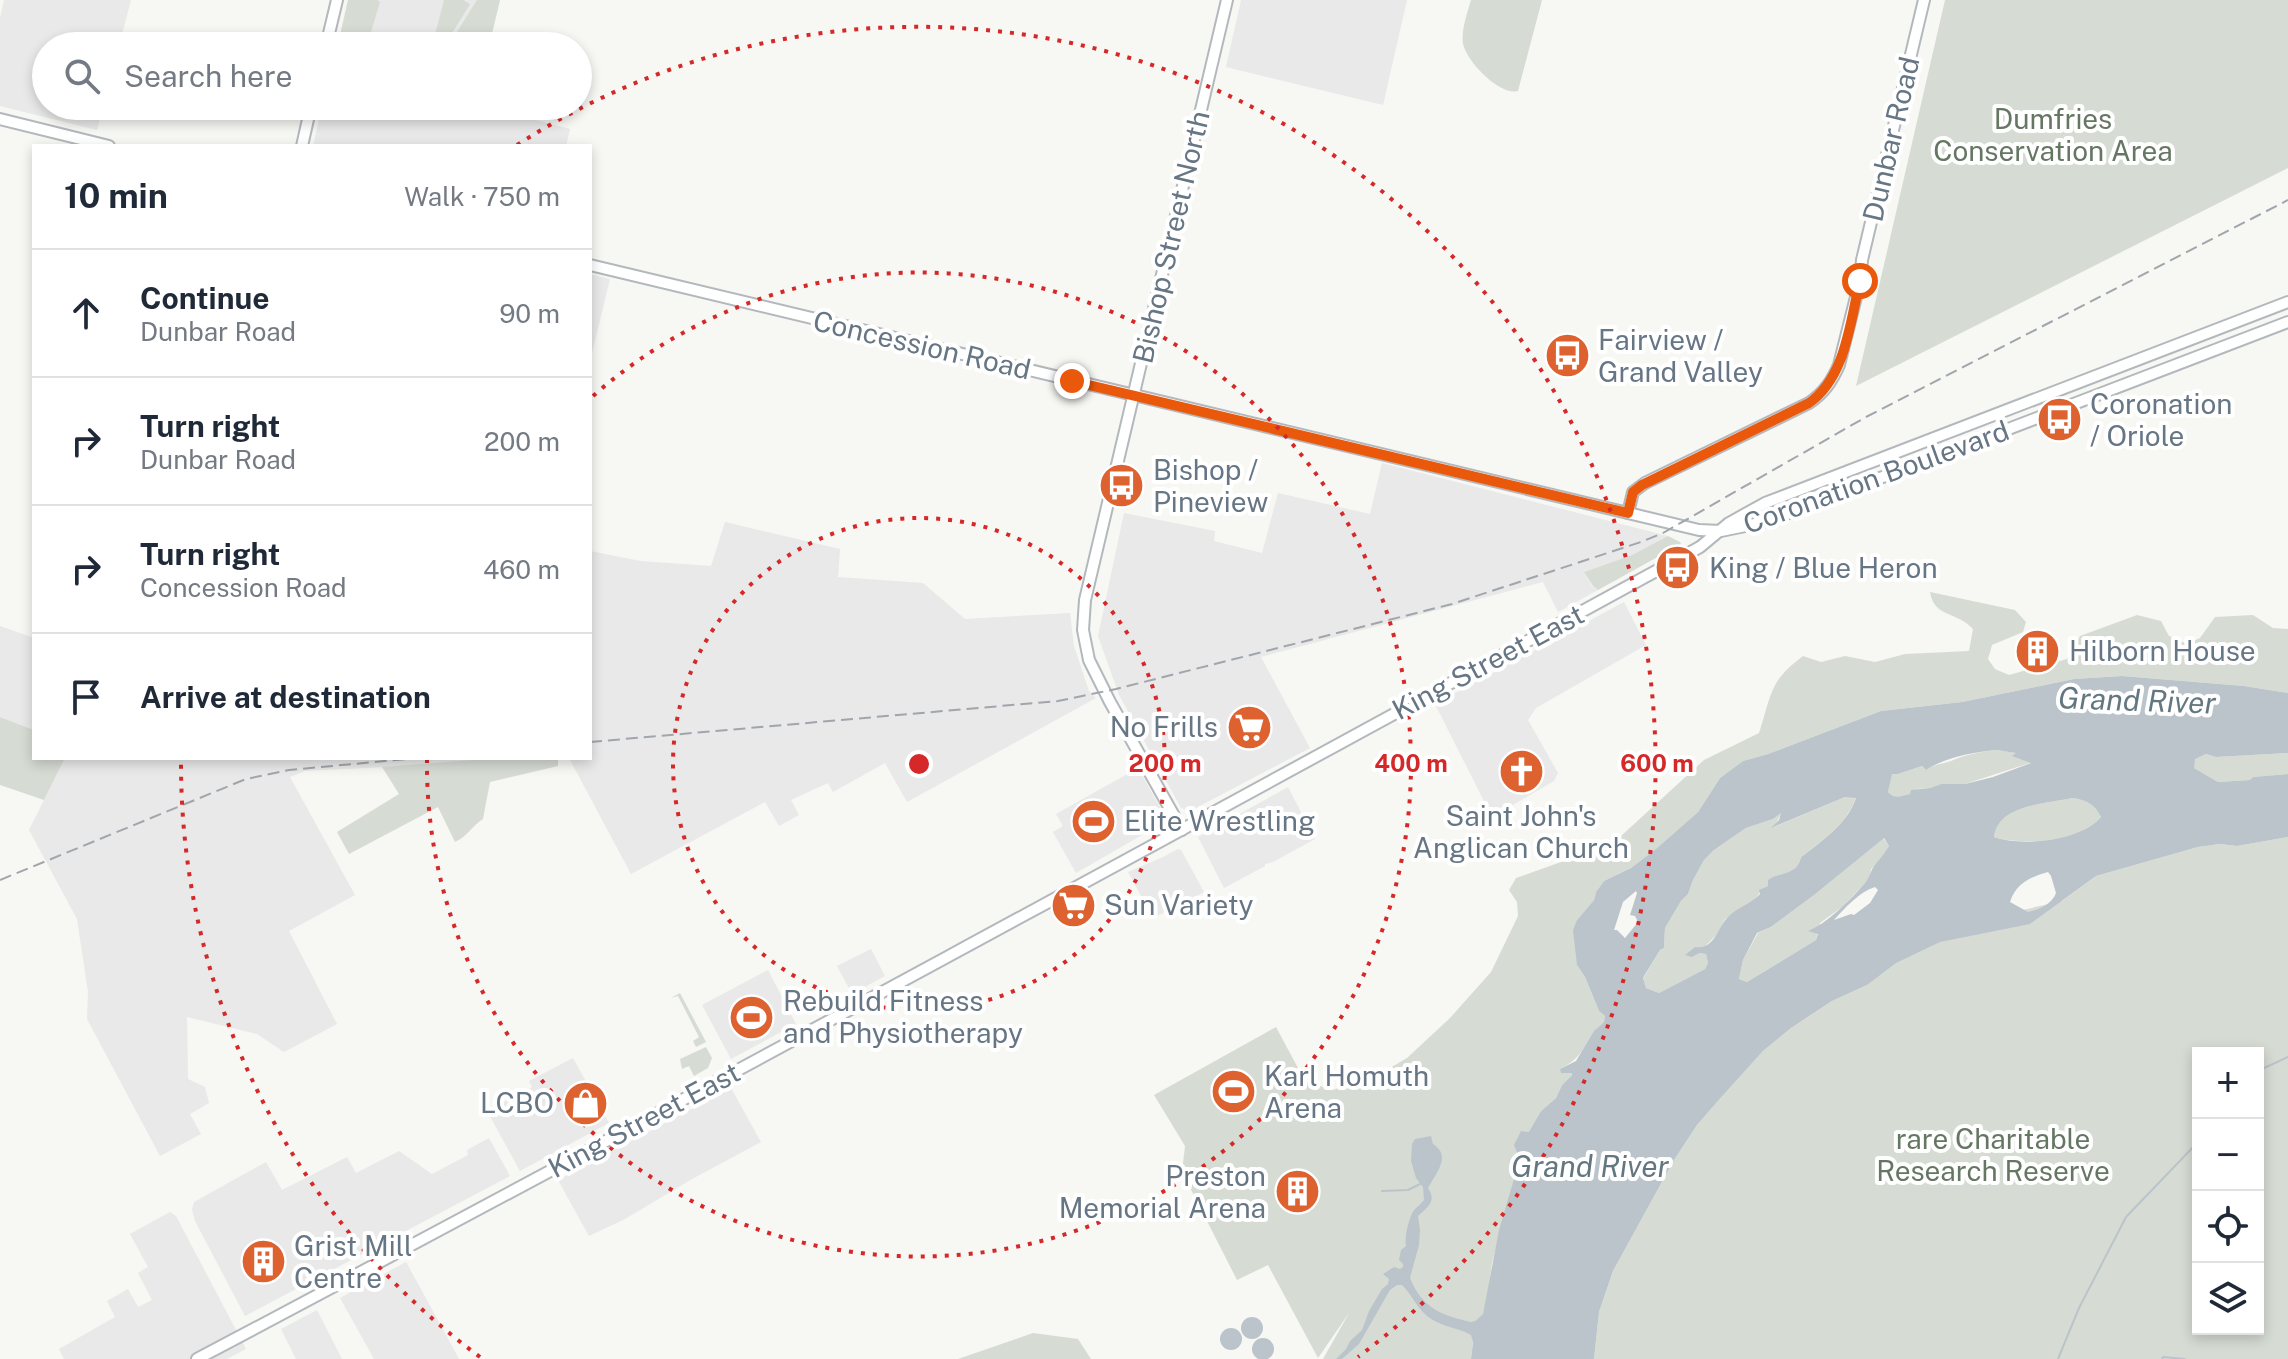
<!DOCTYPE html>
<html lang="en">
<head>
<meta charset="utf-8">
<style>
	body { margin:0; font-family:"Public Sans",sans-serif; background:#f2f2f3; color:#1f2937 }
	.controls { position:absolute; right:24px; bottom:24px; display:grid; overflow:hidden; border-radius:0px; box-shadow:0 4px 12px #0003 }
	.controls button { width:72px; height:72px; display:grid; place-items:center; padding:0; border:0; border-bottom:2px solid #e0e1e3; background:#fff; color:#1f2937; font:40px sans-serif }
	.stop { position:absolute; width:24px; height:24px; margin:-18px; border:6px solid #ea580c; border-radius:50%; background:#fff }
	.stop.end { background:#ea580c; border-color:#fff; box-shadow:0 2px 8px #0008 }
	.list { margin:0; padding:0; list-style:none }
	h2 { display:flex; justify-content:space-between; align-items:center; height:104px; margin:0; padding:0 32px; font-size:34px }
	h2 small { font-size:26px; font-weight:400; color:#747a83 }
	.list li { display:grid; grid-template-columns:52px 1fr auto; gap:24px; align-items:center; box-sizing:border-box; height:128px; padding:0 32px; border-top:2px solid #e0e1e3 }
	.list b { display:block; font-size:30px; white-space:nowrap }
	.list p { margin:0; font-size:26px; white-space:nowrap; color:#747a83 }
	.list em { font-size:26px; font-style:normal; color:#747a83 }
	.icon { flex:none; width:44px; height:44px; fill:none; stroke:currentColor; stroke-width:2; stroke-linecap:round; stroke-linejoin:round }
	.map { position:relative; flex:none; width:2288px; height:1359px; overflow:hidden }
	.search { position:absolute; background:#fff; box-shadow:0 4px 12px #0003; left:32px; top:32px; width:560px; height:88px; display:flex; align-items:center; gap:20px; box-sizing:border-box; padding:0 28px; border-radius:44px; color:#747a83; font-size:30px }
	.panel { position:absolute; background:#fff; box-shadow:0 4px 12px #0003; left:32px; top:144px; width:560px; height:616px; border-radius:0px }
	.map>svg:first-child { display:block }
	.built { fill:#e8e9e8 }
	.green { fill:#d6dcd4; fill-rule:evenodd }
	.water { fill:#bbc4ca; fill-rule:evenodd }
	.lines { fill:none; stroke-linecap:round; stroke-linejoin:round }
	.stream { stroke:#bbc4ca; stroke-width:2 }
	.secondary-casing { stroke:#b3b8bd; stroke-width:14 }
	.secondary { stroke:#fff; stroke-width:10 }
	.rail { stroke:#a0a6ac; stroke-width:2; stroke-dasharray:12 6; stroke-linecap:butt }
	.route { stroke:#ea580c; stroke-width:10 }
	.ring { fill:none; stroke:#d62828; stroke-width:4; stroke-dasharray:4 8 }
	.labels { text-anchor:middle; stroke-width:8; stroke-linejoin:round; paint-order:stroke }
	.park-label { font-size:28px; fill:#657762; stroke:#fff }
	.street-label { font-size:28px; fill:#677684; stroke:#fff }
	.poi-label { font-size:28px; fill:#677684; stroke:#fff; text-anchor:start }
	.water-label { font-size:30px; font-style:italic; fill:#637780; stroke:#fff }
	.centre { fill:#d62828; stroke:#fff; stroke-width:4 }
	.ring-label { font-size:24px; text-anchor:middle; font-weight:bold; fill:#d62828; stroke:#fff; stroke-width:8; stroke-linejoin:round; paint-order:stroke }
</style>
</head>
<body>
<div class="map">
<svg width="2288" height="1359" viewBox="0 0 2288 1359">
	<rect width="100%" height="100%" fill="#f7f7f4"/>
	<!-- built -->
	<g class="built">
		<polygon points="4,0 131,0 119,46 46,46 46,106 103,106 97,130 0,106 0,18"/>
		<polygon points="348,0 500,0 489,46 337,46"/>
		<polygon points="1241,0 1407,0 1383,105 1226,67"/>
		<polygon points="322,106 482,106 570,129 566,146 313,146"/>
		<polygon points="590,274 610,279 590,361"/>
		<polygon points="1382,463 1668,536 1632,555 1584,572 1592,586 1598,590 1558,612 1543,582 1261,657 1310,748 1194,809 1190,811 1181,808 1119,695 1098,636 1124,513 1215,531 1214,541 1262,553 1278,493 1370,514"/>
		<polygon points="725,522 840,549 838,577 923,583 965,619 1070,613 1074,646 1089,691 1096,698 907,802 885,763 833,792 828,783 791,800 799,815 779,826 765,802 631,874 569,758 590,758 590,551 640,561 711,566"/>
		<polygon points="1624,602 1646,645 1536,708 1528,720 1558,773 1554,781 1492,817 1435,704"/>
		<polygon points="0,626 34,638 34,730 0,717"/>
		<polygon points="65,758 502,758 406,766 305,771 290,777 355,895 289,931 337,1024 284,1052 257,1034 187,1017 188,1079 205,1087 209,1103 190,1114 201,1134 160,1156 87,1019 88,992 77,919 29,830"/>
		<polygon points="1138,768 1162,811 1160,812 1163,823 1076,873 1053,832 1063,826 1056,814"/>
		<polygon points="1288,787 1315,839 1273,862 1265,864 1265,866 1224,888 1198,837"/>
		<polygon points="1178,849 1181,850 1204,892 1153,918 1128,872 1163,857"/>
		<polygon points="871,949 885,976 852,994 837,966"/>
		<polygon points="768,970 796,1024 731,1059 702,1005"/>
		<polygon points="573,1058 609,1123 520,1171 487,1111 532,1087 529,1081"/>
		<polygon points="731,1088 761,1142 692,1179 625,1219 589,1236 558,1180"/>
		<polygon points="489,1138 510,1176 245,1316 195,1221 192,1209 194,1202 266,1162 282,1190 347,1157 356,1173 399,1151 432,1174 468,1155 467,1150"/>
		<polygon points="170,1212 176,1216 246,1349 227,1359 64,1359 59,1349 115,1317 107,1301 128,1289 138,1307 152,1300 138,1273 148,1267 130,1234"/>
		<polygon points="406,1262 428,1302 459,1359 374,1359 340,1298"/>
		<polygon points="317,1310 342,1359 296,1359 281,1329"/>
	</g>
	<!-- green -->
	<g class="green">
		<polygon points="348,0 377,0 380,2 370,35 366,33 358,36 341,32"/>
		<polygon points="444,0 463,0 470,4 469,6 444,46 432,46"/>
		<polygon points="477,0 500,0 489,46 448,46"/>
		<path d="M1471,0H1542L1518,91C1500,96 1467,62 1463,44C1461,30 1467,14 1471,0Z"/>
		<polygon points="1945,0 2288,0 2288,168 1856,386"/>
		<polygon points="1668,536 1680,542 1681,544 1598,590 1593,586 1584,572 1632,555"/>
		<path d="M1930,592L2015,610L2026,622L2023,632L1992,645L1988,659L1995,669L2009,675L2067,659L2080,636L2137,615L2161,621L2169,636L2187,644L2200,638L2215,617L2253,615L2273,628L2288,629V693L2244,686L2122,676L2074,679L1962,702L1881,711L1768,754L1743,761L1720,778L1698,812L1657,848L1631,868L1604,881L1596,892L1594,900L1577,920V965L1585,977L1599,1011L1605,1016L1604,1022C1583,1040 1588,1055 1560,1069L1572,1073V1075L1562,1085L1556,1098L1541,1111L1518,1155L1516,1172L1492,1263L1487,1301L1483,1314L1475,1321L1471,1359H1323L1349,1313L1318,1358L1268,1265L1237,1280L1182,1172L1185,1146L1154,1095L1276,1027L1305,1081L1333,1090L1390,1068L1407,1058L1450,1018L1491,972L1518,916L1517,902L1509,890L1516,878L1561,862L1591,859L1621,836L1704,760L1759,733C1772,695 1768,682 1803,656L1821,662L1845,656L1875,662L1905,654L1969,651L1973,629C1957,611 1934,618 1930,592Z"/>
		<polygon points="0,717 34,730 34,758 65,758 44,800 0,785"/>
		<path d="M1997,750L2017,753L2015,755L2033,762L1965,784H1941L1930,788L1917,789L1911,794L1897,798L1892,797L1888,792L1891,774H1898L1922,766L1926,770C1935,764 1942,764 1951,761C1967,754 1980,752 1997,750Z"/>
		<polygon points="2288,753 2288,774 2253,777 2251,780 2218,782 2194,768 2194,759 2206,754 2216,757"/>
		<path d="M499,758H558V766L490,782L483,819C472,826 467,837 455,842L438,807L349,854L337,832L399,794L382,767Z"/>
		<path d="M1845,797H1856C1848,823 1822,841 1801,857C1799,867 1790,875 1780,875L1768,886L1762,889L1754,901L1725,919L1718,933L1699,953L1706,954L1708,963L1705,969L1659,993L1646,988L1643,979L1660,950L1664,948L1665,928L1681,901L1688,894L1693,880L1704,860L1714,850L1746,828L1773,819L1782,812L1774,827Z"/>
		<path d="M2072,798C2087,800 2094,804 2101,817C2080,842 2024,846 1994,837C1997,804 2047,804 2072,798Z"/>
		<path d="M2288,837V1359H1594L1599,1312L1613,1271L1674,1160L1697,1125L1717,1102L1763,1051L1791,1028L1832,1001L1867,985L1922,933L2062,901L2096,876L2198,847L2220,844L2237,846ZM2198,1053H2258V1329H2198Z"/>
		<polygon points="1883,838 1889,846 1883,857 1871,869 1869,879 1842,907 1820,923 1816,940 1747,982 1739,979 1743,960 1758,933 1771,927 1814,895"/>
		<polygon points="680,993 706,1042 696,1047 693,1041 699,1037 678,996 671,998"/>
		<polygon points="706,1047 712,1058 708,1068 694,1076 689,1066 682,1069 680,1059"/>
		<polygon points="1033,1333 1078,1339 1091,1359 958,1359"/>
	</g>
	<!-- water -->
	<g class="water">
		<path d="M2122,676L2244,686L2288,693V753L2216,757L2206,754L2195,759L2194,768L2218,782L2250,780L2253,777L2288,774V837L2237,846L2220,844L2198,847L2096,876L2030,924L1940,942L1896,963L1867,985L1832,1001L1791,1028L1763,1051L1717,1102L1697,1125L1674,1160L1613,1271L1599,1312L1594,1359H1471L1473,1342L1471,1335C1461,1329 1450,1328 1439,1323C1419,1315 1415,1298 1402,1285H1397L1390,1290L1359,1344L1342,1359H1336L1346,1349L1350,1341L1362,1330L1369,1311L1382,1289L1388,1284L1389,1279L1383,1274L1394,1267L1400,1269L1403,1267V1264L1399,1260L1401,1250L1406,1246C1404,1238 1409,1217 1414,1210C1417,1207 1421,1204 1424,1200L1423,1187L1416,1178L1411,1161L1412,1144L1415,1139L1431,1136L1433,1144C1452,1156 1436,1173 1428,1188C1437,1201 1428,1207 1418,1216L1420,1230L1419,1245L1410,1278C1422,1308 1441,1315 1471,1322L1475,1321L1483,1314L1499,1230L1516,1172L1518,1155L1514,1145L1521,1131L1529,1132L1541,1111L1556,1098L1562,1085L1572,1075V1073H1561L1560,1069L1576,1061L1594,1031L1604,1022L1605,1016L1599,1011L1585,977L1577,965L1573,930L1577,920L1594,900L1596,892L1604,881L1631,868L1657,848L1698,812L1720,778L1743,761L1768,754L1881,711L1962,702L2074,679ZM1997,750L2016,753L2012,756L2031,763L1993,777L1965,784H1941L1930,788L1911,790L1910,794C1901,796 1895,800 1888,792L1892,774H1898L1922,766L1926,770C1946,757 1973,752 1997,750ZM1845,797L1856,798C1848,823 1821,842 1801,857C1797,876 1779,872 1768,880V886L1759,890L1760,894C1750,905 1737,907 1727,918C1717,929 1714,950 1695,947L1685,955L1692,957L1699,953L1706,954L1708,963L1705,969L1659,993L1646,988L1643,978L1660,950L1664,948L1665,928L1681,901L1688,894L1693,880L1704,860L1714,850L1746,828L1773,819L1781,813L1779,820L1771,828ZM2072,798C2087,800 2094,804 2101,817C2081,841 2022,847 1994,837C1998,804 2047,804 2072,798ZM1884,838L1889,846C1884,854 1880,859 1874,866C1870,872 1870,877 1865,883C1851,899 1828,923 1808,931L1818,934L1816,940L1747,982L1739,979L1743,960L1757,933L1771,927L1814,895ZM2048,872L2051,876L2056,893C2052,904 2039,910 2028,912L2010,902C2016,883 2031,877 2048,872ZM1875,887L1878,890L1870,903L1854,915L1851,914L1834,920C1845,908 1859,892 1875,887ZM1636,891L1637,893L1630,915L1635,916L1638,922L1625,938L1617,930H1614L1623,902Z"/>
		<circle cx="1252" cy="1328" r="11"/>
		<circle cx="1231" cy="1339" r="11"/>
		<circle cx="1263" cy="1349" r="11"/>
	</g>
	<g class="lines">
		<!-- stream -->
		<g class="stream">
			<polyline points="2258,1074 2262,1069 2288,1057"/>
			<polyline points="1382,1191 1408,1190 1420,1184"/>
			<polyline points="2058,1359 2079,1308 2126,1217 2198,1142"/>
			<polyline points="2162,1359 2163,1357 2185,1359"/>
		</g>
		<defs>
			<g id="secondary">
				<polyline points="326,46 337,0"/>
				<polyline points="0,119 109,146"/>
				<polyline points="302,146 311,106"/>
				<polyline points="590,265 1699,530 1721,531 1765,522 2288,322"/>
				<path d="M1628,513L1633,492L1645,483L1809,403C1824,393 1832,381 1839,365L1860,281L1862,260L1924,0"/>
				<polyline points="1182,830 1110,702 1089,660 1083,630 1085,600 1227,0"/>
				<path d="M197,1359C700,1093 1200,820 1700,547L1729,523L1765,503L2288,302"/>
			</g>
		</defs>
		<!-- secondary casing -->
		<use href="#secondary" class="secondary-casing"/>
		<!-- secondary -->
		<use href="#secondary" class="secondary"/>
		<!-- rail -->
		<g class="rail">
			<polyline points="590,742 1058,701 1116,689 1452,604 1641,542 1663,533 1866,417 2288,200"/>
			<polyline points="0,880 246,779 289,770 417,758"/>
		</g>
	</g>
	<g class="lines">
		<!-- route -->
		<path class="route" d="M1072,381L1628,513L1633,492L1642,485L1809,403C1846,377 1850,322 1860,281"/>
	</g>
	<!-- distance rings -->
	<g class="ring">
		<circle cx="919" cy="764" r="246"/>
		<path d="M593 396A492 492 0 1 1 427 760"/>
		<path d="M480 1357A738 738 0 0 1 181 764M517 145A738 738 0 0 1 1358 1357"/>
	</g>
	<!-- icons -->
	<defs>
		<symbol id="bus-disc" viewBox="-11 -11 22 22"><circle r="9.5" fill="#dd622f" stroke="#fff"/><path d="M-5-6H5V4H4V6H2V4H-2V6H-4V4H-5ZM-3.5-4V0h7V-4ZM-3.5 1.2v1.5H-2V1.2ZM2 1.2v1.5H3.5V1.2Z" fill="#fff"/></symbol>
		<symbol id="building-disc" viewBox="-11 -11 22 22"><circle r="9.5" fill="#dd622f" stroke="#fff"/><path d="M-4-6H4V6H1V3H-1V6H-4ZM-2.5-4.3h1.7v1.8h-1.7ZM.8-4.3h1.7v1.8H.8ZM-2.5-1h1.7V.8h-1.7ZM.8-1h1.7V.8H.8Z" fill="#fff"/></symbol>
		<symbol id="supermarket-disc" viewBox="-11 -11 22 22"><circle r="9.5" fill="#dd622f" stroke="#fff"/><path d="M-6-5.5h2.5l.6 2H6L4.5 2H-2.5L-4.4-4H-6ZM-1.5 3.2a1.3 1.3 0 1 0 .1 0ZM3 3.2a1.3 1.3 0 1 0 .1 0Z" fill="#fff"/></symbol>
		<symbol id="church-disc" viewBox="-11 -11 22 22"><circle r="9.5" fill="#dd622f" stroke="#fff"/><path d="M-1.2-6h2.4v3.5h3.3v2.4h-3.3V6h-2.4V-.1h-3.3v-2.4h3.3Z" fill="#fff"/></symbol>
		<symbol id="stadium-disc" viewBox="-11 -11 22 22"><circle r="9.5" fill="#dd622f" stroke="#fff"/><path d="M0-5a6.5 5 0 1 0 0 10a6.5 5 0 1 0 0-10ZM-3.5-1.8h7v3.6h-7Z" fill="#fff"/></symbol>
		<symbol id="shop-disc" viewBox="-11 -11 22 22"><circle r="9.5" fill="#dd622f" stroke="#fff"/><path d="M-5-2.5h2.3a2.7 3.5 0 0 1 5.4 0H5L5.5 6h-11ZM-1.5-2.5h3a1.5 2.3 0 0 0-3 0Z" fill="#fff"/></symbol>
	</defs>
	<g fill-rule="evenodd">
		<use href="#bus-disc" x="1542" y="330" width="51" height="51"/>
		<use href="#bus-disc" x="2034" y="394" width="51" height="51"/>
		<use href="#bus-disc" x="1096" y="460" width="51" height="51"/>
		<use href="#bus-disc" x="1652" y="542" width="51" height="51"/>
		<use href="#building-disc" x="2012" y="626" width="51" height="51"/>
		<use href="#supermarket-disc" x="1224" y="702" width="51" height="51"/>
		<use href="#church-disc" x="1496" y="746" width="51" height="51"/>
		<use href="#stadium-disc" x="1068" y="796" width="51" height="51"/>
		<use href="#supermarket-disc" x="1048" y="880" width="51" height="51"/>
		<use href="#stadium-disc" x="726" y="992" width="51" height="51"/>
		<use href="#stadium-disc" x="1208" y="1066" width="51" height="51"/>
		<use href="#shop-disc" x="560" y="1078" width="51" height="51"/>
		<use href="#building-disc" x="1272" y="1166" width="51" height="51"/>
		<use href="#building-disc" x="238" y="1236" width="51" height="51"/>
	</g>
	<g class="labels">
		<!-- park labels -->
		<g class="park-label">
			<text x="2053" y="129">Dumfries<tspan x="2053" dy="32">Conservation Area</tspan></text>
			<text x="1993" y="1149">rare Charitable<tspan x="1993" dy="32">Research Reserve</tspan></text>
		</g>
		<!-- street labels -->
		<g class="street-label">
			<text transform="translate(1891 139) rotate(-77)" y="10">Dunbar Road</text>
			<text transform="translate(1171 237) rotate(-77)" y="10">Bishop Street North</text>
			<text transform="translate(922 345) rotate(13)" y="10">Concession Road</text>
			<text transform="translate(1876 477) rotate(-20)" y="10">Coronation Boulevard</text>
			<text transform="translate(1488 662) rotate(-28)" y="10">King Street East</text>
			<text transform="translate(644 1120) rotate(-28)" y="10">King Street East</text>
		</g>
		<!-- poi labels -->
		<g class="poi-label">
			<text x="1598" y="350">Fairview /<tspan x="1598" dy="32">Grand Valley</tspan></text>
			<text x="2090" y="414">Coronation<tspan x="2090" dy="32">/ Oriole</tspan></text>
			<text x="1153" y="480">Bishop /<tspan x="1153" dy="32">Pineview</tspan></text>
			<text x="1709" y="578">King / Blue Heron</text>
			<text x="2069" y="661">Hilborn House</text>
			<text x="1218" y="737" text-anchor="end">No Frills</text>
			<text x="1521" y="826" text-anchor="middle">Saint John's<tspan x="1521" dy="32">Anglican Church</tspan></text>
			<text x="1124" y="831">Elite Wrestling</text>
			<text x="1104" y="915">Sun Variety</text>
			<text x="783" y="1011">Rebuild Fitness<tspan x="783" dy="32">and Physiotherapy</tspan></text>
			<text x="1264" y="1086">Karl Homuth<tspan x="1264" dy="32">Arena</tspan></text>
			<text x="554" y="1113" text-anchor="end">LCBO</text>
			<text x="1266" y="1186" text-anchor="end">Preston<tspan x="1266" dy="32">Memorial Arena</tspan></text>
			<text x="294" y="1256">Grist Mill<tspan x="294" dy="32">Centre</tspan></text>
		</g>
		<!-- water labels -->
		<g class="water-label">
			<text transform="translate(2137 701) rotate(2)" y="10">Grand River</text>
			<text x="1590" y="1177">Grand River</text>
		</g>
	</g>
	<circle cx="919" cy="764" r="12" class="centre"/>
	<g class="ring-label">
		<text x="1165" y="772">200 m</text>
		<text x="1411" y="772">400 m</text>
		<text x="1657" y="772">600 m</text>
	</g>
</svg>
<div class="controls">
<button>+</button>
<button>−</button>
<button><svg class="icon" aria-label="locate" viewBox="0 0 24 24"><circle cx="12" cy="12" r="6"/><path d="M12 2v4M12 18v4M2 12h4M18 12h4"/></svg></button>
<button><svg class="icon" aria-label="layers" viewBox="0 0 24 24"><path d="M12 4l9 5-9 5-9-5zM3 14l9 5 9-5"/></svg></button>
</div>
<div class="stop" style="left:1860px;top:281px"></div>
<div class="stop end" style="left:1072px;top:381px"></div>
<div class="search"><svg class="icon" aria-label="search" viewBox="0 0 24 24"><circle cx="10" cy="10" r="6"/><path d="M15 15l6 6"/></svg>Search here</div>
<section class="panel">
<h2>10 min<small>Walk · 750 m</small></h2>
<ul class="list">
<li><svg class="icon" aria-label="ahead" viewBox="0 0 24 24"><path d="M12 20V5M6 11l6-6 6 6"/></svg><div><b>Continue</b><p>Dunbar Road</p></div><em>90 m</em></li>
<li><svg class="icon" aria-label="right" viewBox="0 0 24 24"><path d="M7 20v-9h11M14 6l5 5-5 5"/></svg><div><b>Turn right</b><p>Dunbar Road</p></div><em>200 m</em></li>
<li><svg class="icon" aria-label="right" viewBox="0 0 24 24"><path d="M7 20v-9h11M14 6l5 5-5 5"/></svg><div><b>Turn right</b><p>Concession Road</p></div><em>460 m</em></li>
<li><svg class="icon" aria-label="arrive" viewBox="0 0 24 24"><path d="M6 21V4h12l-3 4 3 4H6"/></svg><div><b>Arrive at destination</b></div></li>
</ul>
</section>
</div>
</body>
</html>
